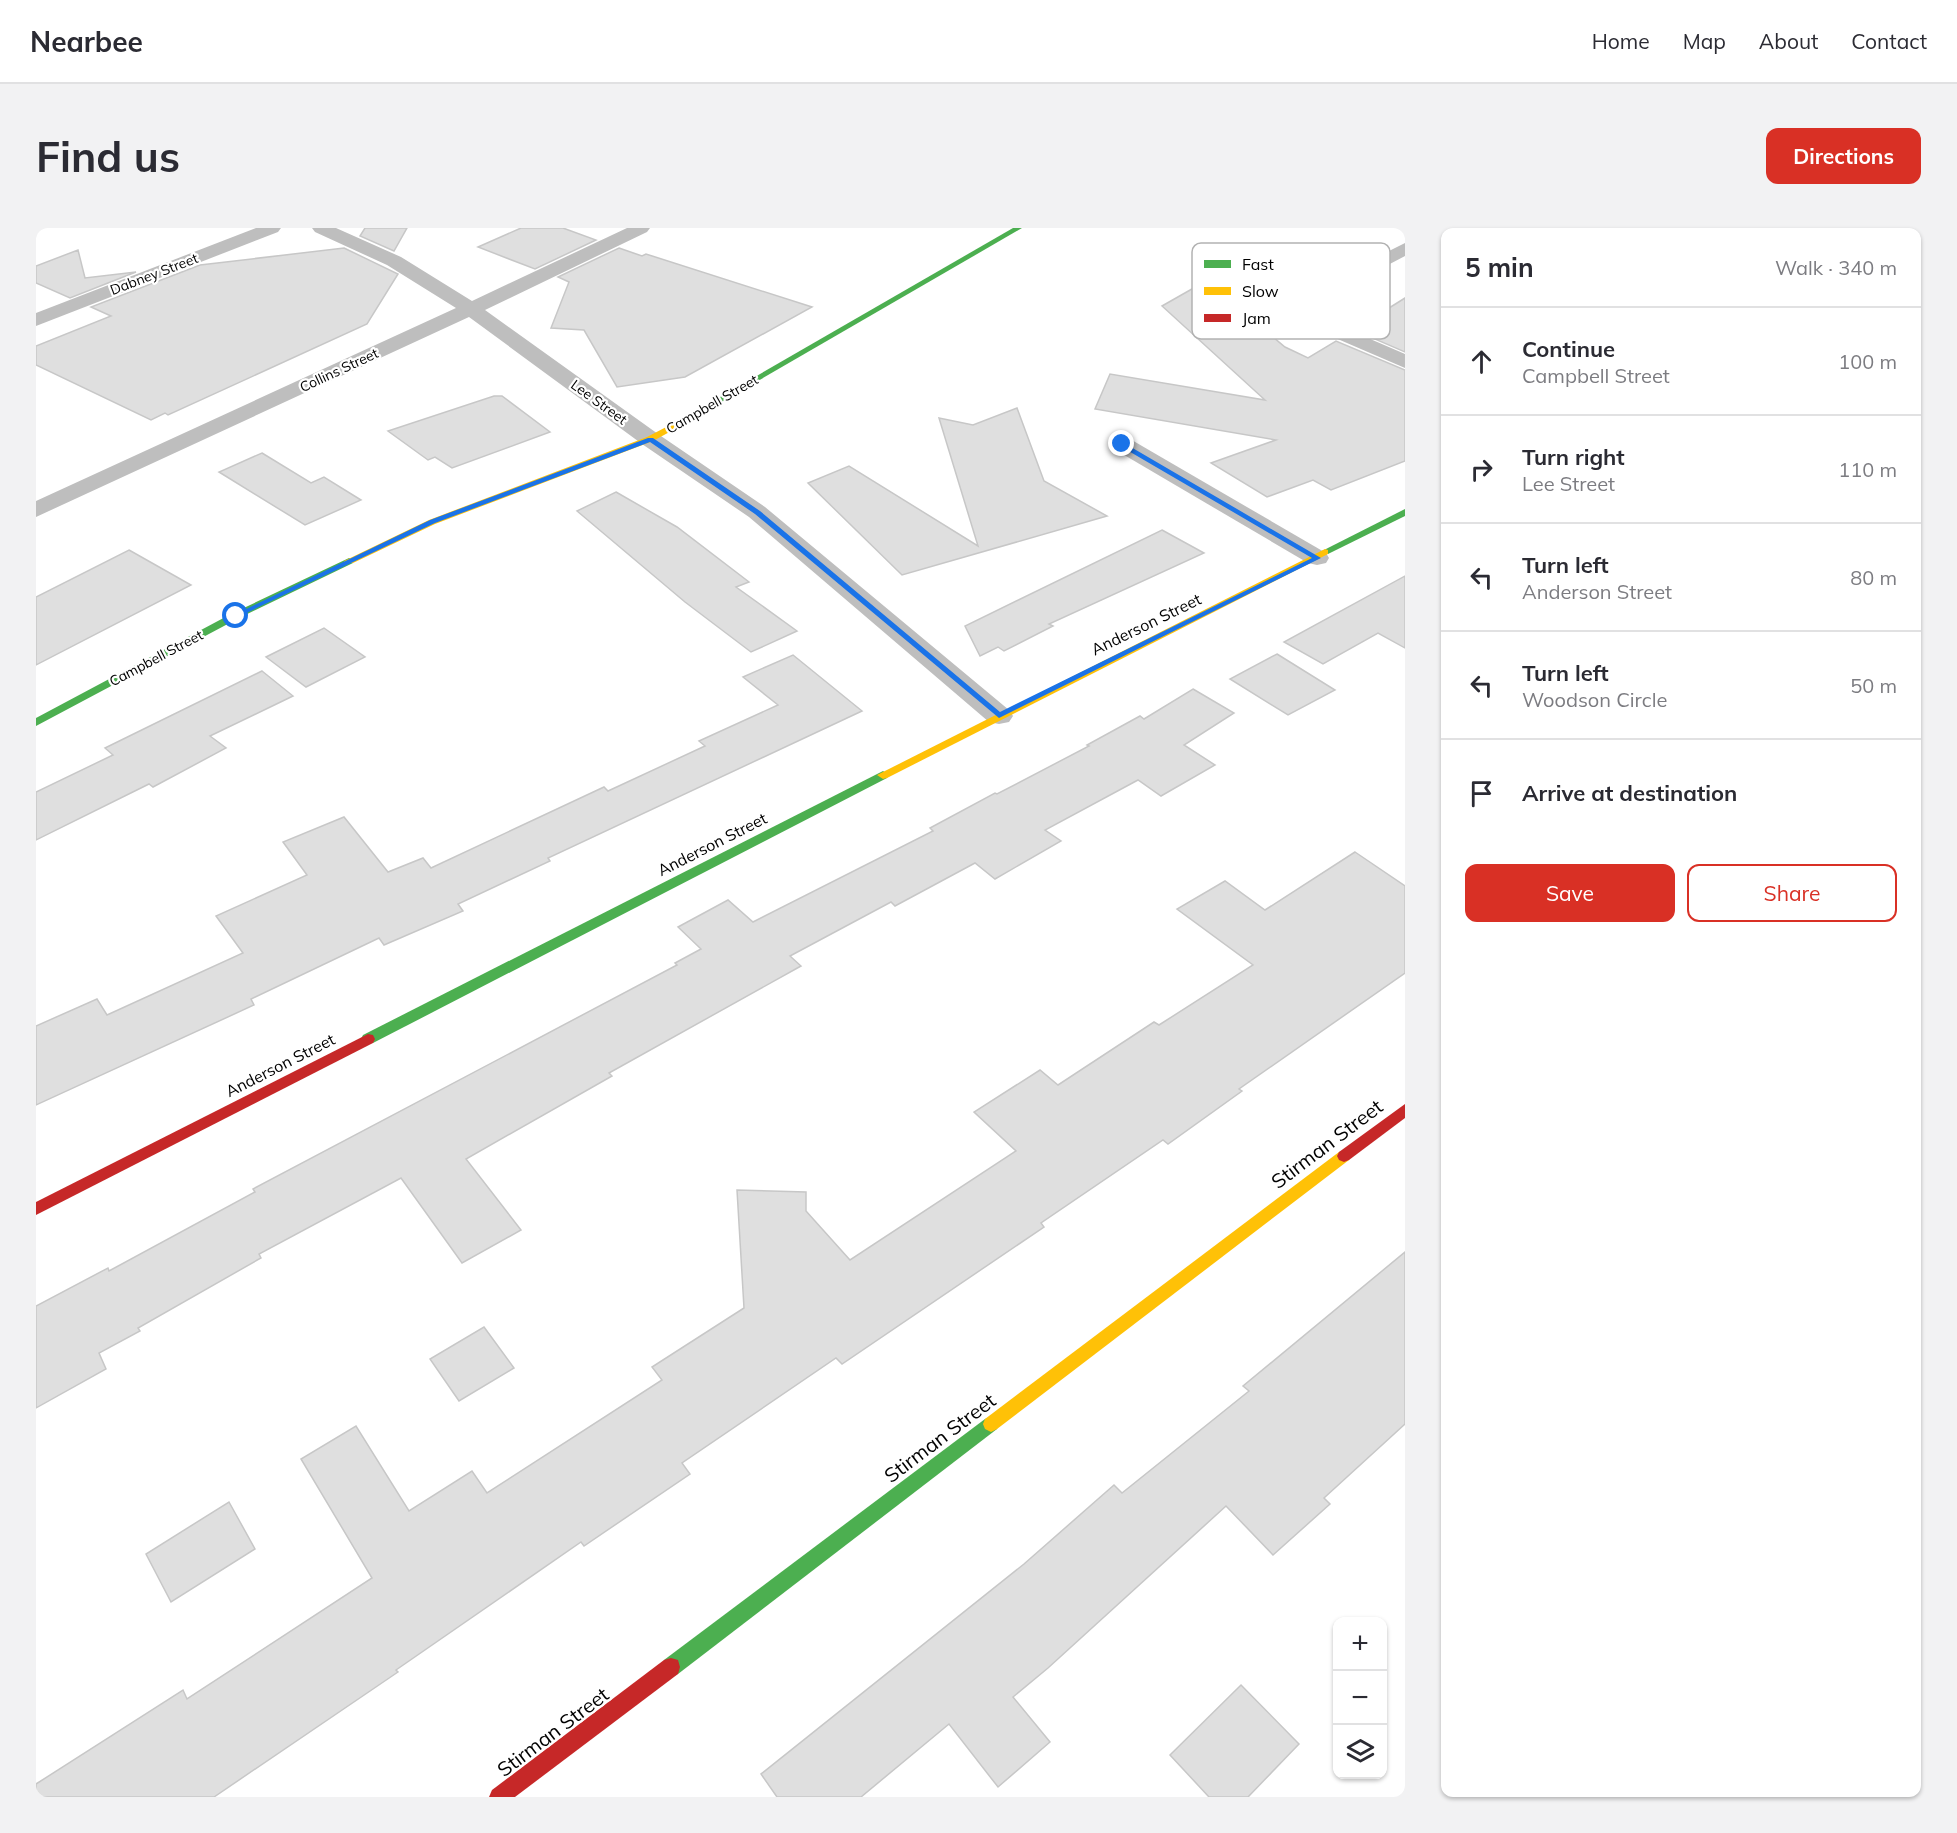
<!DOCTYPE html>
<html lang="en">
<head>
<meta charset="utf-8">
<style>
	body { margin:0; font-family:Mulish,sans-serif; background:#f2f2f3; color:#2b2b33 }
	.controls { position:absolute; right:18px; bottom:18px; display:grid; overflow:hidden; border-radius:12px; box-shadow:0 2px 4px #0004 }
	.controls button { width:54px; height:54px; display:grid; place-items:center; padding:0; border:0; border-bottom:2px solid #e1e1e2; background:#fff; color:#2b2b33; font:30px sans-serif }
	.stop { position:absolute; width:18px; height:18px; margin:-14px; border:4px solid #1a73e8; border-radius:50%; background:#fff }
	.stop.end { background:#1a73e8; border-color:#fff; box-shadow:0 2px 6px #0008 }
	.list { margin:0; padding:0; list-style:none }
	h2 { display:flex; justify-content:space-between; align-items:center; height:78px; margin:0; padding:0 24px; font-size:26px }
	h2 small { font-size:20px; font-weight:400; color:#7c7c81 }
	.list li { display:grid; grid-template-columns:39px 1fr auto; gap:18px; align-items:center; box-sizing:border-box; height:108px; padding:0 24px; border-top:2px solid #e1e1e2 }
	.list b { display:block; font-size:22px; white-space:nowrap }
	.list p { margin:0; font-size:20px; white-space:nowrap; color:#7c7c81 }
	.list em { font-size:20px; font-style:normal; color:#7c7c81 }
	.actions { display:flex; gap:12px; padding:18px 24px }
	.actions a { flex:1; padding:14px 0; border:2px solid #d93025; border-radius:12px; text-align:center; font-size:21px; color:#d93025 }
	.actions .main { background:#d93025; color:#fff }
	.icon { flex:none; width:33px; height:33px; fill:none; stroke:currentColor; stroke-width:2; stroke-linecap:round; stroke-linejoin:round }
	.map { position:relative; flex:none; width:1369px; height:1569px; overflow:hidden; border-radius:12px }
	header { display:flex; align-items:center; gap:36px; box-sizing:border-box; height:84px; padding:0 30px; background:#fff; border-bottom:2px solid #e1e1e2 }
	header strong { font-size:28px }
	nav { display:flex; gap:33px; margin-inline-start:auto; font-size:21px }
	.intro { display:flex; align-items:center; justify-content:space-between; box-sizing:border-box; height:144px; padding:0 36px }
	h1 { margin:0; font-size:42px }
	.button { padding:15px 27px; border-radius:12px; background:#d93025; color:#fff; font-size:21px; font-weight:700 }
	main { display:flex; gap:36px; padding:0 36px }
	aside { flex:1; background:#fff; border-radius:12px; box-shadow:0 2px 4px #0004 }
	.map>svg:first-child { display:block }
	.building { fill:#dfdfdf; stroke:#c7c7c7; stroke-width:1.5 }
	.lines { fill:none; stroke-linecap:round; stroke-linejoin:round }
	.street { fill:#bebebe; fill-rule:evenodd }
	.fast { fill:#4caf50; fill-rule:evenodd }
	.slow { fill:#ffc107; fill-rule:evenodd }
	.jam { fill:#c62828; fill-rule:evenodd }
	.route { fill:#1a73e8 }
	.labels { text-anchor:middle; stroke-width:4.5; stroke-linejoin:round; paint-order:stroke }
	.far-street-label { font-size:14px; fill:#000; stroke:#fff }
	.street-label { font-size:16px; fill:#000; stroke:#fff }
	.near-street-label { font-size:20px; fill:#000; stroke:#fff }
	.key { fill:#fff; stroke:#b2b2b2; stroke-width:1.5 }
	.key-label { font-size:16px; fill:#000 }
</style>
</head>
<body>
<header>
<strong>Nearbee</strong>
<nav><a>Home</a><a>Map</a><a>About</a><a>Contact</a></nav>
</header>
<div class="intro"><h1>Find us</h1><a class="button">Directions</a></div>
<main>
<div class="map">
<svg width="1369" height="1569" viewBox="0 0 1369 1569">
	<rect width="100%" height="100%" fill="#fff"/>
	<!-- building -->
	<g class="building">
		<polygon points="329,0 371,0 358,23 324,8"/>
		<polygon points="485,0 527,0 560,12 499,41 442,19"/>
		<polygon points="308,20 362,46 331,96 132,187 129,185 115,192 0,137 0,118 75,88 55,79 164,37"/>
		<polygon points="583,20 606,28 610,26 776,79 649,149 581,159 548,102 515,100 533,54 522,49"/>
		<polygon points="42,22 49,50 100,44 34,70 0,55 0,38"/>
		<polygon points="1170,53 1249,119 1272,130 1300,113 1369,142 1369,233 1295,262 1277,252 1231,269 1175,235 1240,212 1059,181 1074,146 1229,172 1126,78"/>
		<polygon points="1369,70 1369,124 1318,102"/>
		<polygon points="458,168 466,168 514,204 416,240 399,229 392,232 352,203"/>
		<polygon points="981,180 1008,253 1071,288 866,347 772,255 813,238 942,318 903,190 937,197"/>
		<polygon points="226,225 275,255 288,249 325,272 269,297 183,244"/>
		<polygon points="580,264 641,299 713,354 700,359 761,403 715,424 649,374 541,283"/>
		<polygon points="1126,302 1168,325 1013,396 1017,398 968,423 962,419 944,428 929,398"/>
		<polygon points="93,322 155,357 0,437 0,369"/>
		<polygon points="1369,348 1369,420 1342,405 1287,436 1248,414"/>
		<polygon points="288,400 329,429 270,459 230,429"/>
		<polygon points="1241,426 1299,462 1252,487 1194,451"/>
		<polygon points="757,427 826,483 512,630 514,633 422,676 427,683 348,717 343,710 215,771 218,777 0,877 0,798 61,771 71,787 207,725 180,688 271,647 247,614 308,589 352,644 387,630 395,640 568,559 572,563 669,518 663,513 742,477 707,449"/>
		<polygon points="226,443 257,468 174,508 190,520 117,559 113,556 0,612 0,564 77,527 69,520"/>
		<polygon points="1157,461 1198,485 1148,517 1179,537 1125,568 1102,552 1009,602 1025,613 959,651 939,635 859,678 855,674 754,728 765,738 573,845 576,848 430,931 485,1002 426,1035 365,950 223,1026 225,1030 102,1100 104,1103 63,1125 70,1141 0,1180 0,1078 72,1040 73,1043 219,964 217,961 641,737 639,735 665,721 642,699 692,672 717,694 897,603 894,600 959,565 961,566 1053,518 1051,517 1104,488 1108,491"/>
		<polygon points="1319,624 1369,658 1369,745 1203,861 1206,863 1132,916 1127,912 1005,995 1008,999 806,1136 800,1130 646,1235 654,1246 548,1318 545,1314 360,1442 362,1444 178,1569 0,1569 0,1556 147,1462 151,1471 336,1350 265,1231 320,1198 373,1283 436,1243 451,1265 626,1152 616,1139 708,1080 701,962 770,964 770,983 814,1032 980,923 938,884 1004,842 1022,857 1118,794 1123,797 1217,737 1141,681 1189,653 1229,682"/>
		<polygon points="1369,1024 1369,1196 1288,1270 1294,1276 1237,1327 1190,1278 1012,1440 977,1469 1014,1514 962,1559 913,1496 825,1569 741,1569 725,1546 988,1336 1078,1257 1086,1265 1213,1163 1207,1158"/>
		<polygon points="448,1099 478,1140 423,1173 394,1131"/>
		<polygon points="193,1274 219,1321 135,1374 110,1326"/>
		<polygon points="1205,1457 1263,1516 1212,1569 1173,1569 1134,1527"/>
	</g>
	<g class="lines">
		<!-- street -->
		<g class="street">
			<polygon points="220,0 245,0 242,4 0,98 0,85"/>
			<polygon points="276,0 300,0 365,29 436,73 591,0 614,0 611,4 449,82 622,206 729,279 973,482 977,488 973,494 963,496 953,494 713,289 606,216 433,89 0,289 0,273 420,80 351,37 279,4"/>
			<polygon points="1369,15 1369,28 1295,67 1294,89 1311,101 1369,126 1369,140 1297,109 1274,91 1276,64 1279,60"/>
			<polygon points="1086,209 1094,211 1290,325 1293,330 1290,335 1281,337 1272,335 1078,221 1075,216 1078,211"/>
		</g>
		<!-- fast -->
		<g class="fast">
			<polygon points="977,0 986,0 639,201 632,199"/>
			<polygon points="1369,281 1369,288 1292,326 1284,324"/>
			<polygon points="313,330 317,331 317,335 203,390 0,498 0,490 195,386"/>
			<polygon points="847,543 853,547 851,550 337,815 327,815 325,811 327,807"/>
			<polygon points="955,1188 961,1191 963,1196 961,1201 642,1446 635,1448 628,1446 626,1439 628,1432 949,1191"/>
		</g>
		<!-- slow -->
		<g class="slow">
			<polygon points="636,196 640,199 639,201 617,213 399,296 317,335 309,335 308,333 393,292 611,209"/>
			<polygon points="1289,321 1292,322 1292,326 851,550 847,551 841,547"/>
			<polygon points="1308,922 1313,924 1315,928 1313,932 961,1201 955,1204 949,1201 947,1196 949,1191 1303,924"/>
		</g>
		<!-- jam -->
		<g class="jam">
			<polygon points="332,806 337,807 339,811 337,815 0,987 0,974"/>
			<polygon points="1369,876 1369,890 1313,932 1308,934 1303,932 1301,928 1303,924"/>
			<polygon points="635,1430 642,1432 644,1439 642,1446 479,1569 453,1569 456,1562 628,1432"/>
		</g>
	</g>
	<!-- route -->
	<polygon class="route" points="612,210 617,210 724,283 964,484 1276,330 1084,218 1084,215 1088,215 1285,330 963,490 719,286 614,214 399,295 202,389 196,388 394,292"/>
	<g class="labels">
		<!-- far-street labels -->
		<g class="far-street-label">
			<text transform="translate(118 46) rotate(-21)" y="5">Dabney Street</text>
			<text transform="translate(303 142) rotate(-25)" y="5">Collins Street</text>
			<text transform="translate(563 174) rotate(36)" y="5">Lee Street</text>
			<text transform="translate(676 176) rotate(-30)" y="5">Campbell Street</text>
			<text transform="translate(120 430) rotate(-28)" y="5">Campbell Street</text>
		</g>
		<!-- street labels -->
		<g class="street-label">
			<text transform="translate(1110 396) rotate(-26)" y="6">Anderson Street</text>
			<text transform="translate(676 616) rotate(-27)" y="6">Anderson Street</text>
			<text transform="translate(244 837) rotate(-27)" y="6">Anderson Street</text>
		</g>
		<!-- near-street labels -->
		<g class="near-street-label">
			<text transform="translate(1291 916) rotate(-37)" y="7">Stirman Street</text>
			<text transform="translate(904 1210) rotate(-37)" y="7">Stirman Street</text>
			<text transform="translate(517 1504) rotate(-37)" y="7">Stirman Street</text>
		</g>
	</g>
	<!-- legend -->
	<rect x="1156" y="15" width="198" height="96" rx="9" class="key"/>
	<rect x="1168" y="32" width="27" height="8" fill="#4caf50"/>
	<rect x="1168" y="59" width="27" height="8" fill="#ffc107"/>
	<rect x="1168" y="86" width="27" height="8" fill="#c62828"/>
	<g class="key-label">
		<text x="1206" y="42">Fast</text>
		<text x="1206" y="69">Slow</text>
		<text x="1206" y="96">Jam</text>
	</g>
</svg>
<div class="controls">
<button>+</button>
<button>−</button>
<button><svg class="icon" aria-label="layers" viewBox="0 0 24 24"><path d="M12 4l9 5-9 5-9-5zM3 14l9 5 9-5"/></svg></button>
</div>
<div class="stop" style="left:200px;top:388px"></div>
<div class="stop end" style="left:1086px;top:216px"></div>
</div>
<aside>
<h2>5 min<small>Walk · 340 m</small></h2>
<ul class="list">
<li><svg class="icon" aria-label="ahead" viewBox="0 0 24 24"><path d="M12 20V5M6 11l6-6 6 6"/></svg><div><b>Continue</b><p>Campbell Street</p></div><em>100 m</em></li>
<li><svg class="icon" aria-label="right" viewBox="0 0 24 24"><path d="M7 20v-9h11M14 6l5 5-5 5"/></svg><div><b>Turn right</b><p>Lee Street</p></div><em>110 m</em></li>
<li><svg class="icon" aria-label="left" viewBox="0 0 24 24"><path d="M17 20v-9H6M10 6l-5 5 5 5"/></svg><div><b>Turn left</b><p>Anderson Street</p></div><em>80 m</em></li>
<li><svg class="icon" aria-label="left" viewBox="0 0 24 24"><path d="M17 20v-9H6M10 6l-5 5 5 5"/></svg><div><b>Turn left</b><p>Woodson Circle</p></div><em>50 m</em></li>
<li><svg class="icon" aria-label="arrive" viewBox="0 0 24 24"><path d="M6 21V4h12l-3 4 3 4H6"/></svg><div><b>Arrive at destination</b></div></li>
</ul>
<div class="actions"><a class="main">Save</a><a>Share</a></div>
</aside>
</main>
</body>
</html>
